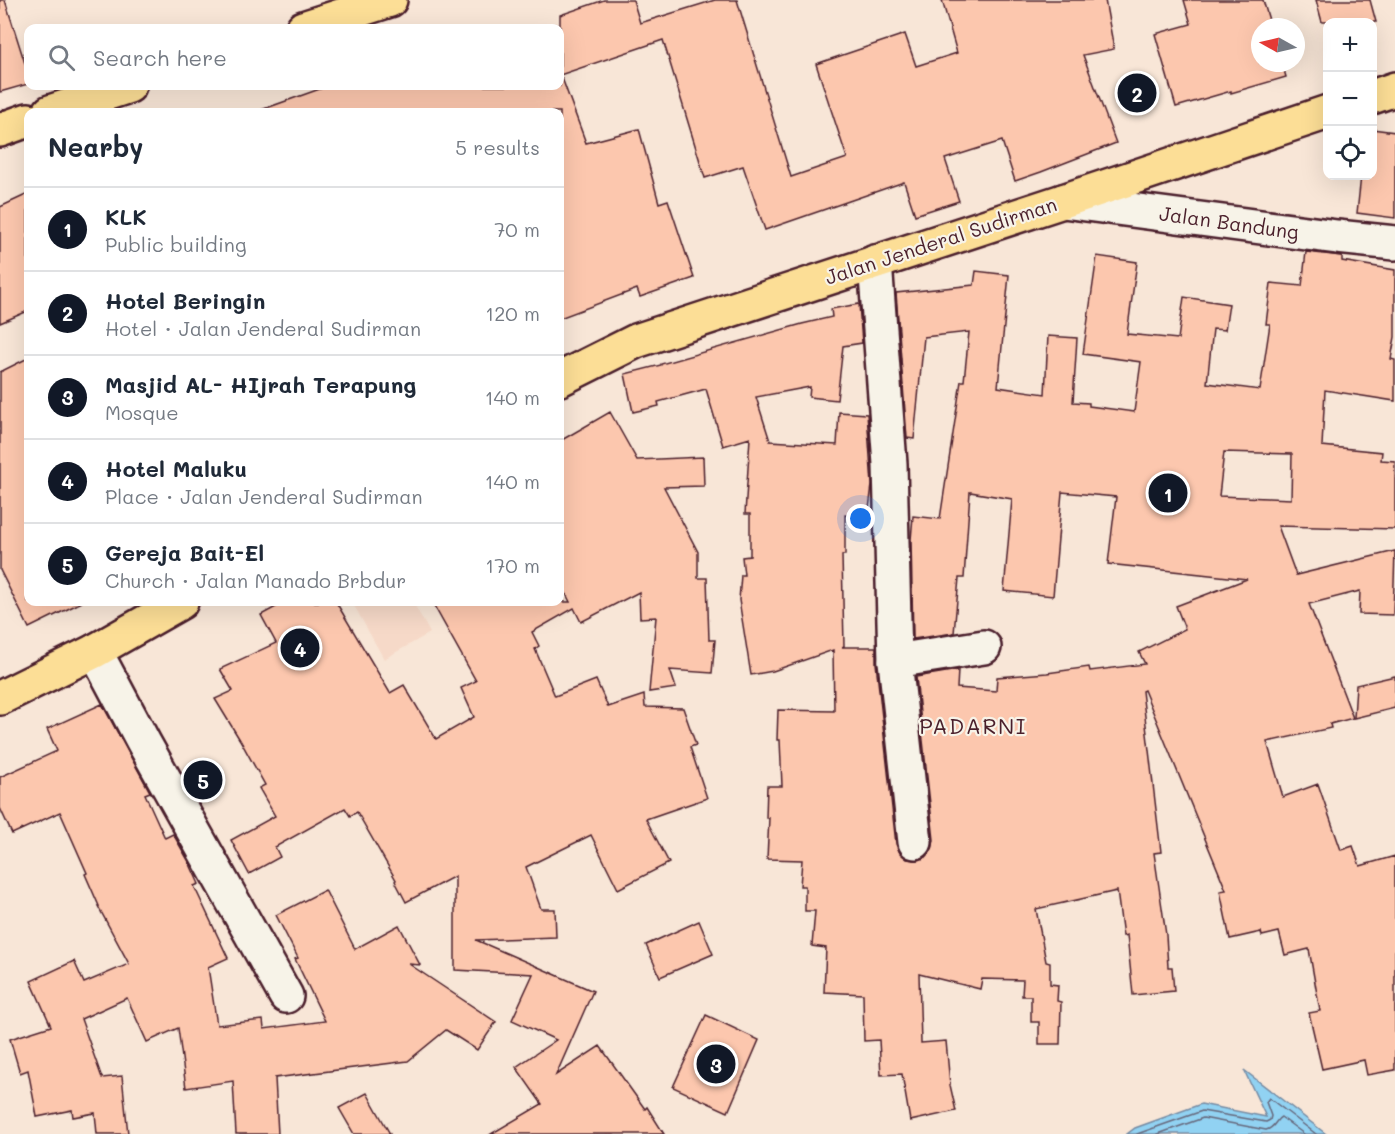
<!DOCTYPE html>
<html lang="en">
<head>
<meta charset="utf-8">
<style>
	body { margin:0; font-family:Mali,sans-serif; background:#f2f2f3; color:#1f2937 }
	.controls { position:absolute; right:18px; top:18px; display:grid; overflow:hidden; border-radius:12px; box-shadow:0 6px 24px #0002 }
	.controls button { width:54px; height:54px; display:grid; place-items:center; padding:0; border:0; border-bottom:2px solid #e0e1e3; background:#fff; color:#1f2937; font:30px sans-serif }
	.compass { position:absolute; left:1251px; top:18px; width:54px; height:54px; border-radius:50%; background:#fff; box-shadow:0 6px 24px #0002; rotate:278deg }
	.you { position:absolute; left:861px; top:519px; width:21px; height:21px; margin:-15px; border:4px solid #fff; border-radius:50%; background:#1a73e8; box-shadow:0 0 0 9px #1a73e833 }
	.badge { display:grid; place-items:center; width:39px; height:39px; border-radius:50%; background:#111827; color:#fff; font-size:20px; font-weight:700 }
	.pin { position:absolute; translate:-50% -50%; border:3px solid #fff; box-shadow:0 2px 6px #0006 }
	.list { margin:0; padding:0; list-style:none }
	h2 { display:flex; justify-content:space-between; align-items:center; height:78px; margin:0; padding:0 24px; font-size:26px }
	h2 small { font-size:20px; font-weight:400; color:#747a83 }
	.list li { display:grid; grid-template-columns:39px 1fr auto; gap:18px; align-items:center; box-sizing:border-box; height:84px; padding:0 24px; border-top:2px solid #e0e1e3 }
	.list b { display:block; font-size:22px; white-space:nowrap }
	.list p { margin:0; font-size:20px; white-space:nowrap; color:#747a83 }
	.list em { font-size:20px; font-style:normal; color:#747a83 }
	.icon { flex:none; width:33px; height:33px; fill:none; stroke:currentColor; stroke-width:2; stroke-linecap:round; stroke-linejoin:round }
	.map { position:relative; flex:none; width:1395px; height:1134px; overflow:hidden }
	.search { position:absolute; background:#fff; box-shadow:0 6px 24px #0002; left:24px; top:24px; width:540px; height:66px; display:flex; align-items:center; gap:15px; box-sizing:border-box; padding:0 21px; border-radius:12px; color:#747a83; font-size:22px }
	.panel { position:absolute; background:#fff; box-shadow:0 6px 24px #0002; left:24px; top:108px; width:540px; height:498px; border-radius:12px }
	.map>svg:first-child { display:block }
	.built { fill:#f6d9c8 }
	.water { fill:#91d2f2; stroke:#758aa2; stroke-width:1.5 }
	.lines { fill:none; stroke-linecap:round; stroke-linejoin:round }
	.shore { stroke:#66677b; stroke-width:1.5 }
	.building { fill:#fcc7ae; stroke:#4a1f2b; stroke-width:1.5; fill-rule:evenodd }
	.street-casing { stroke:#4a1f2b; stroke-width:38 }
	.secondary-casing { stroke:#4a1f2b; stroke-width:38 }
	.highway-casing { stroke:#4a1f2b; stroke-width:38 }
	.street { stroke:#f7f3e8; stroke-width:33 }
	.secondary { stroke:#f7f3e8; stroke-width:33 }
	.highway { stroke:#fcde96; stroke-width:33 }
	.labels { text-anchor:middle; stroke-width:4.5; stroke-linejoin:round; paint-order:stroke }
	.street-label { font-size:20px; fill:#4a1f2b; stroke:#f7f3e8 }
	.quarter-label { font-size:22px; letter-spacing:1.5px; fill:#4a1f2b; stroke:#f7f3e8 }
</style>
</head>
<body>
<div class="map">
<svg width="1395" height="1134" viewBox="0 0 1395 1134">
	<rect width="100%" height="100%" fill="#f8e6d7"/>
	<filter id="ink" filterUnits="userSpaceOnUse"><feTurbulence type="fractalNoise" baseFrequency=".0167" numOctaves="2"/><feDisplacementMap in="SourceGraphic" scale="12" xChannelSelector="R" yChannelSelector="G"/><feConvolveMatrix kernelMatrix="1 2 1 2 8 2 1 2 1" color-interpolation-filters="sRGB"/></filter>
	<g filter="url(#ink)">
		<!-- built -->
		<polygon class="built" points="352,602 413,602 430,633 384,659"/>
		<!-- water -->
		<polygon class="water" points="1244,1070 1326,1134 1127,1134 1135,1128 1201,1104 1266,1117"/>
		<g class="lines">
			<!-- shore -->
			<g class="shore">
				<polyline points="1137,1134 1202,1111 1266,1122 1270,1120 1271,1116 1266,1102 1269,1098 1316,1134"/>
				<path d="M1158,1134L1203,1118L1266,1130C1276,1127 1275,1120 1281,1117L1304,1134"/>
			</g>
		</g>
		<!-- building -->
		<g class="building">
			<polygon points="0,0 5,0 28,73 28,84 0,92"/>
			<polygon points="604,0 633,0 640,23 715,0 737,0 791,177 847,158 816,64 905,34 916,66 957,53 942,0 1105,0 1114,49 1083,55 1116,143 1041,172 1015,181 1002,141 945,159 959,201 915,215 904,182 765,230 743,166 705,178 663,40 560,75 560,15"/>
			<polygon points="1184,0 1263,0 1271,27 1260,27 1260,63 1282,63 1286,77 1231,93 1231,91 1176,107 1155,34 1191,24"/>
			<polygon points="1316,0 1370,0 1376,22 1322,22"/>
			<polygon points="562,78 586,143 639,129 659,203 668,200 694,278 640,297 637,289 560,318 560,112 262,112 261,110 328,86 560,86 560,79"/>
			<polygon points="1372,129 1395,132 1395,218 1357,213 1361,176 1372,176"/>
			<polygon points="28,194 28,311 0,323 0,207"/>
			<path d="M1306,252L1342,256V261L1395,270V337L1391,359L1395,360V401L1325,390L1322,446L1382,452L1381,460L1395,461V529L1278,526L1296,575L1395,551L1393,615L1359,614L1360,591L1309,604L1353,718L1330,724L1331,728L1267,742L1283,797L1318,784L1341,850L1353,846L1360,866L1395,856V1070L1367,1075L1364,1060L1322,1069L1309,1013L1320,1011L1309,949L1285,955L1279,932L1262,936L1261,932L1230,939L1220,891L1226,890L1144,690L1142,691L1161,852L1154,853L1166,935L1168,967H1172L1174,991L1133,995L1127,935L1123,936L1117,891L1036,909L1046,962L1050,963V984L1058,985L1057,1001L1061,1002L1060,1044H1039V1022H1031V996H1022L1023,980L982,979L980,989L919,974L921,1043L946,1041L950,1085L956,1111L910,1121L902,1074L881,1075L879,1040L864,1041L863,994L824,992L826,948L812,946L815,911H805V886H800L802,860L767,859L769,818H766L767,786H782L780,740H777L778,710L834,711L833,650L773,671L751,675L739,600L741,575H744L742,557L750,556V514H745L750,438L723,446L706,389L658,402L659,406L633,412L625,374L661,365V364L802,324L832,317L831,309L859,304L862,343L843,346L837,400L809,397L810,387L756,397L770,441L837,445L839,412L867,414L872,485L868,517L845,515V555H842L844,646L842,647H876V663L896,844L900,853L907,859L918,860L926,857L932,850L934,840L916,677L958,670L957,688L996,691L997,677L1047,673L1089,667L1090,671L1145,664L1139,652L1185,629L1176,606L1247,579L1108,564L1116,497L1062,492L1053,596L1004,591L1012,499L970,492L964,578H959L954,633L913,639L911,540L913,516L940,519L961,381H964L969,332L924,337L914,439L907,438L896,293L974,285L976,271L1009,275L998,387L1045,394L1048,336L1077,338L1073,402L1089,403V406L1134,412L1141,362L1083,354L1097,256L1137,262L1127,334L1178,339L1184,297L1229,304L1225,330L1213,329L1207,383L1260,390L1270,324H1266L1271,283L1302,286ZM1224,452L1292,454L1291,499L1219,496Z"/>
			<polygon points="28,358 28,602 82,602 29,628 0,570 0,372"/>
			<polygon points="610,412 637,460 703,457 704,486 664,487 698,552 698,578 707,578 709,640 715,640 712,673 670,670 676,688 649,692 656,617 640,618 639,592 581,622 574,608 532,632 539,646 535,649 555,696 596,680 608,707 644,695 645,707 683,708 696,745 690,747 707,798 646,819 669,863 618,889 591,835 526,867 541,909 555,909 556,937 476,940 593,991 556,1075 600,1046 645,1109 647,1107 664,1134 491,1134 542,1104 516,1067 556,1040 512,1020 533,974 455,970 455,876 406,902 395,881 396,880 357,812 350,816 345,808 275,847 280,857 249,874 231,840 275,816 259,788 265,785 240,740 215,699 233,691 220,669 276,643 261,615 285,602 336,602 390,693 404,685 436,739 474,717 461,688 476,681 432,602 570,602 560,582 560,441"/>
			<polygon points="1395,676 1395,708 1354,718 1356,685"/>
			<polygon points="102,704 150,792 145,794 165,838 173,834 189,862 199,884 194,886 228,958 208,967 217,1025 263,1020 264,1029 325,1021 295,959 298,958 276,915 325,890 355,949 399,925 420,965 409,964 496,1022 477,1050 446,1030 408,1061 275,1078 278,1134 236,1134 233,1081 186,1088 178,1028 147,1042 127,998 81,1019 102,1078 122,1076 128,1134 97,1134 95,1113 73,1117 72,1110 37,1117 28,1070 20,1073 10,1039 51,1026 31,981 74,961 84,983 129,964 98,906 99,906 85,874 87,873 60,812 12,834 0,808 0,777 57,751 47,729"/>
			<polygon points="699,921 713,954 660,977 646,945"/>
			<polygon points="706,1015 759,1040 728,1112 673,1087"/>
			<polygon points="367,1093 390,1134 354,1134 339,1108"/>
		</g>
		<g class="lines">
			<defs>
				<g id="street">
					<polyline points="875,262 890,464 895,661 915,842"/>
					<polyline points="95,651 144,743 286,996"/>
					<polyline points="895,661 984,647"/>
				</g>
				<polyline id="secondary" points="1063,201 1337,237 1395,243"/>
				<g id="highway">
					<polyline points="303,28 390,0"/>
					<polyline points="1372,97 1395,89"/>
					<polyline points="50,112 129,86"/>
					<polyline points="0,130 28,120"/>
					<polyline points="560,379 636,341 1063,201 1328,112"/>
					<polyline points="0,698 95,651 181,602"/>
				</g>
			</defs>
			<!-- street casing -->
			<use href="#street" class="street-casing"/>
			<!-- secondary casing -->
			<use href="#secondary" class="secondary-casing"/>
			<!-- highway casing -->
			<use href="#highway" class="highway-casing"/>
			<!-- street -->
			<use href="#street" class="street"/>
			<!-- secondary -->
			<use href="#secondary" class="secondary"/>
			<!-- highway -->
			<use href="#highway" class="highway"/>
		</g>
	</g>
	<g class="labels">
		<!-- street labels -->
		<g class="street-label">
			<text transform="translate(1229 223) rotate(8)" y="7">Jalan Bandung</text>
			<text transform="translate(941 241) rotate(-18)" y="7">Jalan Jenderal Sudirman</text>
		</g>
		<!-- quarter labels -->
		<g class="quarter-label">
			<text x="973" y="734">PADARNI</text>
		</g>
	</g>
</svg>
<div class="controls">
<button>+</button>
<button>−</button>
<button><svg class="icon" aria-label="locate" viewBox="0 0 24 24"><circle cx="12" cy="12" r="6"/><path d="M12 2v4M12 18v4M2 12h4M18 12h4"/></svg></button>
</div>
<svg class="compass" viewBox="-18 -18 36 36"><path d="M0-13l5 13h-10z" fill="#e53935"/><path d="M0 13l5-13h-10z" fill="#747a83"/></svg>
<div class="you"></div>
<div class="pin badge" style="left:1168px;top:493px">1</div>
<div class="pin badge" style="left:1137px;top:93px">2</div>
<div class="pin badge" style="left:716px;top:1064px">3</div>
<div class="pin badge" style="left:300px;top:648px">4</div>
<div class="pin badge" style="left:203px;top:780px">5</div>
<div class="search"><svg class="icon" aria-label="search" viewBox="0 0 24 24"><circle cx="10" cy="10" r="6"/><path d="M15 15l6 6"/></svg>Search here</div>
<section class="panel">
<h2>Nearby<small>5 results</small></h2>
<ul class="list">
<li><span class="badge">1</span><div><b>KLK</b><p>Public building</p></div><em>70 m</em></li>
<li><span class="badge">2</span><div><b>Hotel Beringin</b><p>Hotel · Jalan Jenderal Sudirman</p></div><em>120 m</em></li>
<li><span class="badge">3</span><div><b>Masjid AL- HIjrah Terapung</b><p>Mosque</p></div><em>140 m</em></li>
<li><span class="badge">4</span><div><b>Hotel Maluku</b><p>Place · Jalan Jenderal Sudirman</p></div><em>140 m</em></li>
<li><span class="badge">5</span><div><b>Gereja Bait-El</b><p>Church · Jalan Manado Brbdur</p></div><em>170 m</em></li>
</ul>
</section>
</div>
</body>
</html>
